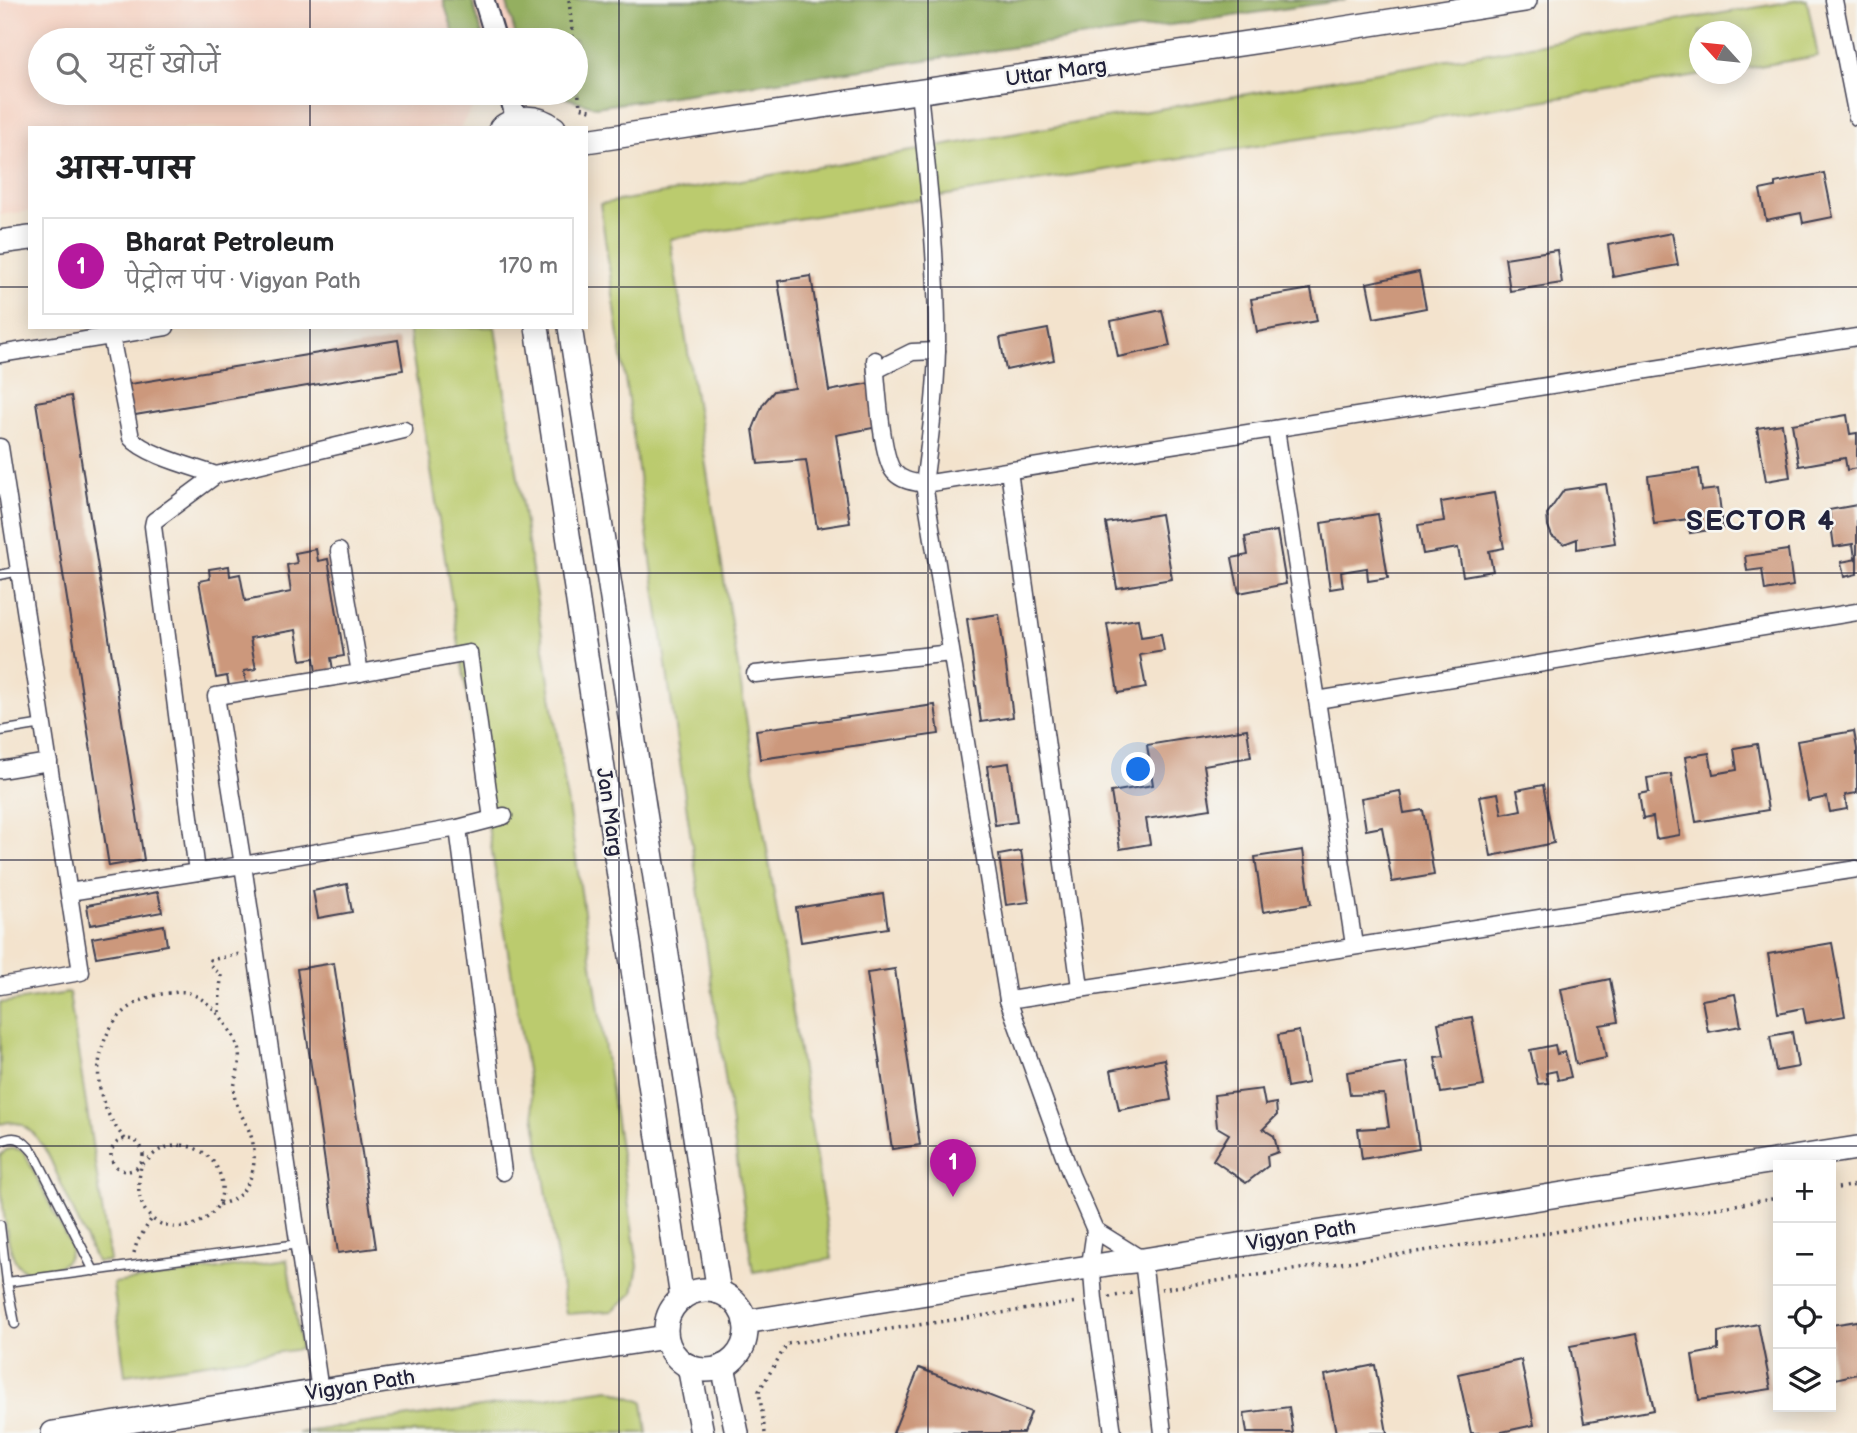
<!DOCTYPE html>
<html lang="hi">
<head>
<meta charset="utf-8">
<style>
	body { margin:0; font-family:"Balsamiq Sans","Playpen Sans Deva",sans-serif; background:#f6f6f6; color:#202124 }
	.controls { position:absolute; right:21px; bottom:21px; display:grid; overflow:hidden; border-radius:0px; box-shadow:0 4px 18px #0003 }
	.controls button { width:63px; height:63px; display:grid; place-items:center; padding:0; border:0; border-bottom:2px solid #e0e0e0; background:#fff; color:#202124; font:35px sans-serif }
	.compass { position:absolute; left:1689px; top:21px; width:63px; height:63px; border-radius:50%; background:#fff; box-shadow:0 4px 18px #0003; rotate:297deg }
	.you { position:absolute; left:1139px; top:770px; width:24px; height:24px; margin:-18px; border:5px solid #fff; border-radius:50%; background:#1a73e8; box-shadow:0 0 0 10px #1a73e833 }
	.badge { display:grid; place-items:center; width:46px; height:46px; border-radius:50%; background:#b5179e; color:#fff; font-size:23px; font-weight:700 }
	.pin { position:absolute; translate:-50% -58px; filter:drop-shadow(0 2px 4px #0008) }
	.pin::after { content:''; position:absolute; top:37px; width:24px; height:21px; background:inherit; clip-path:polygon(0 0,100% 0,50% 100%) }
	.list { margin:0; padding:0; list-style:none }
	h2 { display:flex; justify-content:space-between; align-items:center; height:91px; margin:0; padding:0 28px; font-size:30px }
	h2 small { font-size:23px; font-weight:400; color:#757577 }
	.list li { display:grid; grid-template-columns:46px 1fr auto; gap:21px; align-items:center; box-sizing:border-box; height:98px; margin:0 14px 14px; padding:0 14px; border:2px solid #e0e0e0; border-radius:0px }
	.list b { display:block; font-size:26px; white-space:nowrap }
	.list p { margin:0; font-size:23px; white-space:nowrap; color:#757577 }
	.list em { font-size:23px; font-style:normal; color:#757577 }
	.icon { flex:none; width:38px; height:38px; fill:none; stroke:currentColor; stroke-width:2; stroke-linecap:round; stroke-linejoin:round }
	.map { position:relative; flex:none; width:1857px; height:1433px; overflow:hidden }
	.search { position:absolute; background:#fff; box-shadow:0 4px 18px #0003; left:28px; top:28px; width:560px; height:77px; display:flex; align-items:center; gap:18px; box-sizing:border-box; padding:0 24px; border-radius:38px; color:#757577; font-size:26px }
	.panel { position:absolute; background:#fff; box-shadow:0 4px 18px #0003; left:28px; top:126px; width:560px; height:203px; border-radius:0px }
	.map>svg:first-child { display:block }
	.built { fill:#f5d2c2 }
	.green { fill:#bbcb6e; stroke:#6e7654; stroke-width:2 }
	.forest { fill:#94af61; stroke:#5b684e; stroke-width:2 }
	.building { fill:#cc987b }
	.lines { fill:none; stroke-linecap:round; stroke-linejoin:round }
	.service-casing { stroke:#413f51; stroke-width:11 }
	.minor-casing { stroke:#413f51; stroke-width:19 }
	.tertiary-casing { stroke:#413f51; stroke-width:23 }
	.secondary-casing { stroke:#413f51; stroke-width:26 }
	.path { stroke:#413f51; stroke-width:3.5; stroke-dasharray:2 5; stroke-linecap:butt }
	.service { stroke:#fff; stroke-width:8 }
	.minor { stroke:#fff; stroke-width:16 }
	.tertiary { stroke:#fff; stroke-width:19 }
	.secondary { stroke:#fff; stroke-width:23 }
	.grid { fill:none; stroke:#22223b; stroke-width:2; stroke-opacity:0.55 }
	.labels { text-anchor:middle; stroke-width:5; stroke-linejoin:round; paint-order:stroke }
	.street-label { font-size:21px; fill:#22223b; stroke:#f6f6f2 }
	.district-label { font-size:28px; font-weight:bold; letter-spacing:2px; fill:#22223b; stroke:#f6f6f2 }
</style>
</head>
<body>
<div class="map">
<svg width="1857" height="1433" viewBox="0 0 1857 1433">
	<rect width="100%" height="100%" fill="#f6f6f2"/>
	<filter id="ink" filterUnits="userSpaceOnUse"><feTurbulence type="fractalNoise" baseFrequency=".0143" numOctaves="2"/><feDisplacementMap in="SourceGraphic" scale="14" xChannelSelector="R" yChannelSelector="G"/><feConvolveMatrix kernelMatrix="1 2 1 2 8 2 1 2 1" color-interpolation-filters="sRGB"/></filter>
	<filter id="wash" filterUnits="userSpaceOnUse"><feTurbulence type="fractalNoise" baseFrequency=".00686" numOctaves="4" result="noise"/><feDisplacementMap in="SourceGraphic" scale="28" xChannelSelector="R" yChannelSelector="G"/><feGaussianBlur stdDeviation="1.57" result="paint"/><feColorMatrix in="noise" values="0 0 0 0 0 0 0 0 0 0 0 0 0 0 0 0 0 1.4 0 .05"/><feComposite in="paint" operator="in"/></filter>
	<g filter="url(#wash)">
		<rect width="100%" height="100%" fill="#f3e3cd"/>
		<!-- built -->
		<polygon class="built" points="0,0 1346,0 596,107 549,93 576,93 576,40 40,40 40,93 534,93 476,101 460,128 30,128 30,211 0,215"/>
		<!-- green -->
		<g class="green">
			<polygon points="1801,0 1807,0 1818,56 1742,69 1742,32 1700,32 1700,74 1710,74 670,239 832,1259 753,1272 600,204"/>
			<polygon points="408,327 495,327 638,1266 633,1293 612,1311 566,1314"/>
			<polygon points="69,993 110,1261 96,1262 48,1154 34,1134 21,1124 9,1122 0,1124 0,1003"/>
			<path d="M13,1148L20,1150L25,1154L71,1247C70,1259 63,1266 51,1269C41,1271 28,1275 20,1267C4,1253 0,1178 0,1156L6,1150Z"/>
			<polygon points="287,1260 301,1349 125,1375 113,1283"/>
			<polygon points="609,1389 643,1402 647,1433 297,1433"/>
		</g>
		<!-- forest -->
		<g class="forest">
			<polygon points="443,0 472,0 484,40 456,40"/>
			<polygon points="506,0 1346,0 596,107 549,93 576,93 576,40 517,40"/>
		</g>
		<g id="blocks">
			<!-- building -->
			<g class="building">
				<polygon points="1824,173 1833,217 1803,223 1801,213 1766,220 1760,190 1775,187 1775,183"/>
				<polygon points="1672,233 1678,265 1613,277 1608,245"/>
				<polygon points="1557,250 1562,283 1510,291 1505,258"/>
				<polygon points="1419,272 1426,308 1374,318 1367,283"/>
				<polygon points="811,276 829,391 870,383 878,427 836,435 850,523 817,528 806,460 758,464 753,429 763,404 774,391 795,388 778,281"/>
				<polygon points="1311,289 1317,321 1257,332 1251,299"/>
				<polygon points="1162,310 1170,346 1118,357 1111,321"/>
				<polygon points="1048,329 1054,360 1006,370 1000,338"/>
				<polygon points="398,340 403,370 129,416 124,385"/>
				<polygon points="71,396 144,860 109,866 36,402"/>
				<polygon points="1847,415 1850,434 1857,433 1857,468 1847,470 1845,458 1799,466 1792,424"/>
				<polygon points="1782,424 1790,477 1766,481 1757,428"/>
				<polygon points="1699,469 1702,491 1718,489 1723,528 1690,533 1688,519 1654,524 1648,476"/>
				<polygon points="1606,484 1615,543 1577,549 1577,539 1564,544 1552,536 1548,526 1547,514 1564,490"/>
				<polygon points="1494,493 1504,548 1489,551 1493,571 1463,576 1458,548 1423,554 1418,525 1444,521 1441,502"/>
				<polygon points="1857,505 1857,558 1855,558 1853,544 1834,547 1829,510"/>
				<polygon points="1161,514 1172,579 1117,588 1106,523"/>
				<polygon points="1378,514 1388,578 1368,581 1367,568 1341,572 1343,587 1330,589 1321,523"/>
				<polygon points="1277,531 1286,584 1239,593 1232,558 1248,555 1245,537"/>
				<polygon points="316,549 318,561 328,559 344,656 331,658 333,670 316,673 314,658 301,660 296,630 250,638 256,669 244,671 246,683 229,686 227,676 216,678 199,581 210,579 209,569 229,566 230,576 240,574 245,601 291,592 287,565 297,563 295,553"/>
				<polygon points="1788,550 1793,586 1765,591 1762,569 1747,571 1745,556"/>
				<polygon points="1857,559 1857,574 1844,577 1841,562"/>
				<polygon points="999,614 1013,717 981,722 967,619"/>
				<polygon points="1138,619 1141,637 1161,634 1164,651 1140,655 1146,688 1118,693 1107,624"/>
				<polygon points="935,705 939,734 760,759 756,730"/>
				<polygon points="1247,729 1251,757 1204,765 1211,809 1146,819 1150,844 1120,849 1111,792 1153,785 1147,745"/>
				<polygon points="1854,731 1857,749 1857,793 1845,795 1847,809 1830,812 1827,797 1808,801 1797,741"/>
				<polygon points="1757,744 1768,810 1696,822 1685,757 1709,753 1713,774 1737,770 1734,748"/>
				<polygon points="1009,763 1017,822 995,825 987,766"/>
				<polygon points="1671,774 1680,835 1656,839 1653,817 1643,819 1639,794 1649,792 1647,778"/>
				<polygon points="1543,785 1554,843 1491,856 1480,796 1498,793 1502,814 1521,810 1517,790"/>
				<polygon points="1400,791 1404,813 1423,810 1434,875 1392,882 1382,827 1366,830 1361,798"/>
				<polygon points="1303,850 1311,904 1263,912 1255,857"/>
				<polygon points="1021,851 1029,902 1006,905 999,855"/>
				<polygon points="347,884 352,912 318,918 313,891"/>
				<polygon points="158,892 162,912 90,925 87,905"/>
				<polygon points="883,894 888,928 801,942 796,908"/>
				<polygon points="164,925 167,945 96,957 92,938"/>
				<polygon points="1832,943 1845,1016 1806,1023 1803,1008 1778,1013 1768,954"/>
				<polygon points="334,963 376,1248 338,1253 297,969"/>
				<polygon points="895,969 920,1145 892,1149 867,973"/>
				<polygon points="1610,979 1618,1022 1600,1025 1606,1058 1576,1064 1561,989"/>
				<polygon points="1735,994 1741,1026 1708,1032 1702,1000"/>
				<polygon points="1472,1017 1484,1086 1441,1093 1435,1057 1444,1056 1438,1023"/>
				<polygon points="1299,1031 1308,1083 1287,1087 1278,1035"/>
				<polygon points="1792,1032 1798,1067 1776,1071 1770,1036"/>
				<polygon points="1555,1045 1557,1054 1565,1052 1571,1077 1558,1080 1556,1071 1546,1073 1548,1083 1538,1084 1530,1050"/>
				<polygon points="1164,1059 1171,1100 1119,1110 1111,1070"/>
				<polygon points="1406,1062 1419,1149 1362,1159 1358,1129 1389,1127 1384,1094 1350,1095 1347,1072"/>
				<polygon points="1262,1089 1265,1105 1276,1103 1277,1115 1263,1129 1274,1136 1278,1152 1267,1156 1268,1166 1246,1183 1213,1160 1229,1134 1217,1127 1214,1095"/>
				<polygon points="1857,1321 1857,1374 1831,1380 1831,1325"/>
				<polygon points="1758,1324 1771,1389 1699,1400 1692,1355 1718,1350 1718,1332"/>
				<polygon points="1637,1334 1654,1410 1584,1423 1570,1346"/>
				<polygon points="1521,1360 1534,1425 1497,1433 1471,1433 1458,1374"/>
				<polygon points="1375,1365 1387,1433 1336,1433 1325,1375"/>
				<polygon points="919,1368 1031,1412 1023,1433 893,1433"/>
				<polygon points="1289,1407 1293,1433 1247,1433 1244,1413"/>
			</g>
		</g>
	</g>
	<g filter="url(#ink)">
		<use href="#blocks" fill-opacity="0" stroke="#413f51" stroke-width="2"/>
		<g class="lines">
			<defs>
				<g id="service">
					<polyline points="0,575 19,571"/>
					<polyline points="0,731 43,724"/>
					<path d="M0,1142C17,1133 23,1140 34,1153L94,1271"/>
					<polyline points="0,1225 7,1282 299,1244"/>
					<polyline points="7,1282 15,1324"/>
				</g>
				<g id="minor">
					<polyline points="1834,0 1857,117"/>
					<path d="M919,92C928,178 938,263 937,350C936,395 930,439 924,484L1008,1000L1071,1175L1095,1230L1091,1258L1094,1299L1113,1433"/>
					<path d="M111,336L131,438C145,455 194,467 216,475"/>
					<polyline points="0,354 166,327"/>
					<path d="M875,360C877,383 881,457 894,472C902,481 913,482 924,484L1857,337"/>
					<polyline points="876,370 912,352 937,351"/>
					<polyline points="1276,429 1354,945"/>
					<polyline points="0,447 81,972 0,986"/>
					<polyline points="1009,471 1080,987"/>
					<polyline points="360,673 469,653 492,819"/>
					<polyline points="755,674 951,653"/>
					<polyline points="1317,700 1857,612"/>
					<polyline points="0,770 49,762"/>
					<polyline points="458,828 504,816"/>
					<polyline points="197,872 153,526 154,521 216,475 404,430"/>
					<polyline points="69,892 243,865 458,828 503,1172"/>
					<polyline points="1008,1000 1857,869"/>
					<polyline points="1095,1230 1143,1260 1163,1433"/>
					<polyline points="320,1391 243,865 216,696 360,673 339,551"/>
				</g>
				<g id="tertiary">
					<polyline points="484,0 496,40"/>
					<polyline points="509,93 516,119"/>
				</g>
				<g id="secondary">
					<path d="M501,128C518,115 537,115 554,128"/>
					<polyline points="586,141 1294,36 1525,0"/>
					<polyline points="0,242 30,238"/>
					<polyline points="537,327 682,1298"/>
					<polyline points="570,327 719,1292"/>
					<circle cx="706" cy="1330" r="40"/>
					<polyline points="745,1322 1114,1263 1143,1260 1857,1148"/>
					<polyline points="689,1366 702,1433"/>
					<polyline points="723,1366 737,1433"/>
					<polyline points="53,1433 666,1337"/>
				</g>
			</defs>
			<!-- service casing -->
			<use href="#service" class="service-casing"/>
			<!-- minor casing -->
			<use href="#minor" class="minor-casing"/>
			<!-- tertiary casing -->
			<use href="#tertiary" class="tertiary-casing"/>
			<!-- secondary casing -->
			<use href="#secondary" class="secondary-casing"/>
			<!-- path -->
			<g class="path">
				<polyline points="569,0 573,40"/>
				<polyline points="576,67 580,107 594,111"/>
				<polyline points="219,1012 221,975 210,965 210,960 240,954"/>
				<circle cx="127" cy="1155" r="16"/>
				<path d="M125,1139C102,1112 92,1080 103,1045C112,1015 138,996 169,993C174,993 180,991 185,992C207,996 228,1023 236,1042C246,1064 230,1082 235,1099C238,1111 246,1122 250,1133C258,1154 255,1182 237,1197C232,1201 224,1203 218,1205"/>
				<path d="M182,1145C199,1148 212,1155 219,1172C240,1229 146,1252 139,1192C138,1183 140,1173 141,1165C147,1162 149,1158 154,1154C162,1147 172,1146 182,1145Z"/>
				<polyline points="1831,1189 1857,1185"/>
				<polyline points="134,1253 137,1242 152,1218"/>
				<polyline points="1161,1289 1692,1212 1778,1198"/>
				<polyline points="1109,1297 1132,1293"/>
				<polyline points="765,1433 759,1391 787,1344 1077,1302"/>
			</g>
			<!-- service -->
			<use href="#service" class="service"/>
			<!-- minor -->
			<use href="#minor" class="minor"/>
			<!-- tertiary -->
			<use href="#tertiary" class="tertiary"/>
			<!-- secondary -->
			<use href="#secondary" class="secondary"/>
		</g>
	</g>
	<!-- grid -->
	<path class="grid" d="M310,0V40M619,0V1433M928,0V1433M1238,0V1433M1548,0V1433M310,93V128M0,287H30M586,287H1857M310,327V1433M0,573H1857M0,860H1857M0,1146H1857"/>
	<g class="labels">
		<!-- street labels -->
		<g class="street-label">
			<text transform="translate(1056 72) rotate(-8)" y="7">Uttar Marg</text>
			<text transform="translate(610 812) rotate(82)" y="7">Jan Marg</text>
			<text transform="translate(1301 1235) rotate(-9)" y="7">Vigyan Path</text>
			<text transform="translate(360 1385) rotate(-9)" y="7">Vigyan Path</text>
		</g>
		<!-- district labels -->
		<g class="district-label">
			<text x="1761" y="530">SECTOR 4</text>
		</g>
	</g>
</svg>
<div class="controls">
<button>+</button>
<button>−</button>
<button><svg class="icon" aria-label="locate" viewBox="0 0 24 24"><circle cx="12" cy="12" r="6"/><path d="M12 2v4M12 18v4M2 12h4M18 12h4"/></svg></button>
<button><svg class="icon" aria-label="layers" viewBox="0 0 24 24"><path d="M12 4l9 5-9 5-9-5zM3 14l9 5 9-5"/></svg></button>
</div>
<svg class="compass" viewBox="-18 -18 36 36"><path d="M0-13l5 13h-10z" fill="#e53935"/><path d="M0 13l5-13h-10z" fill="#757577"/></svg>
<div class="you"></div>
<div class="pin badge" style="left:953px;top:1197px">1</div>
<div class="search"><svg class="icon" aria-label="search" viewBox="0 0 24 24"><circle cx="10" cy="10" r="6"/><path d="M15 15l6 6"/></svg>यहाँ खोजें</div>
<section class="panel">
<h2>आस-पास<small></small></h2>
<ul class="list">
<li><span class="badge">1</span><div><b>Bharat Petroleum</b><p>पेट्रोल पंप · Vigyan Path</p></div><em>170 m</em></li>
</ul>
</section>
</div>
</body>
</html>
